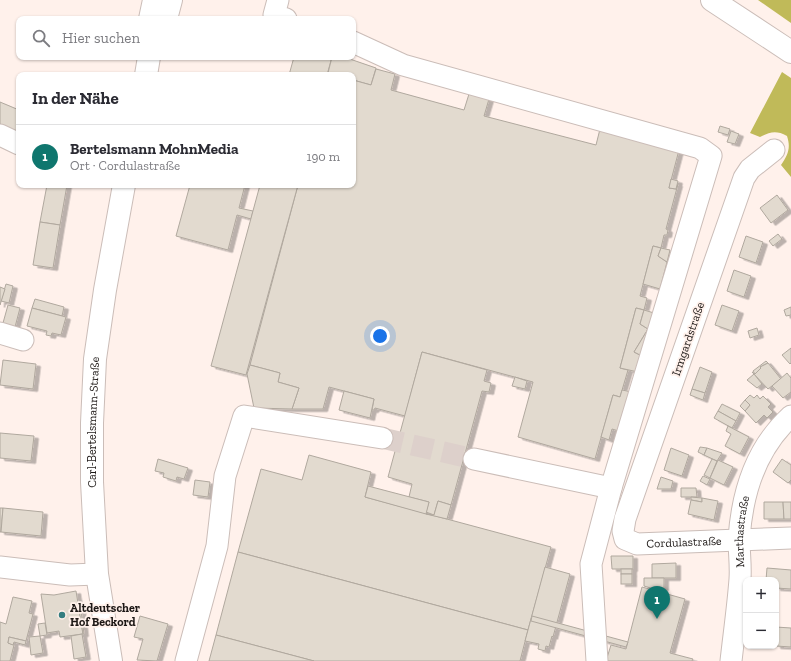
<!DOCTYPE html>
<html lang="de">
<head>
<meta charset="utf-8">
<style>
	body { margin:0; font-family:"Zilla Slab",serif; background:#f7f7f7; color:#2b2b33 }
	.controls { position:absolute; right:12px; bottom:12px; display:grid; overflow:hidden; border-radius:8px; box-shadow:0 1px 3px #0004 }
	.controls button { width:36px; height:36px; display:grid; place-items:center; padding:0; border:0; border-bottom:1px solid #e1e1e2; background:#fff; color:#2b2b33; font:20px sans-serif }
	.you { position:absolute; left:380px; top:336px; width:14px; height:14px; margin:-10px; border:3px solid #fff; border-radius:50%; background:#1a73e8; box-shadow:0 0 0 6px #1a73e833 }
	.badge { display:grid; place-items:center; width:26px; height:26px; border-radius:50%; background:#0f766e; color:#fff; font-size:13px; font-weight:700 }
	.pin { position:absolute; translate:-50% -33px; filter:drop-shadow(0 1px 2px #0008) }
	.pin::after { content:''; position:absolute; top:21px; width:14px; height:12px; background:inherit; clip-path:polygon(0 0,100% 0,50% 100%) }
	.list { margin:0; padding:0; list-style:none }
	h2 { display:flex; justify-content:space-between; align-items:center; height:52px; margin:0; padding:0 16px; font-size:17px }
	h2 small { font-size:13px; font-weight:400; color:#7c7c81 }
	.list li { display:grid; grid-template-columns:26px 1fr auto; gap:12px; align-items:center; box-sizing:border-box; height:64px; padding:0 16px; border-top:1px solid #e1e1e2 }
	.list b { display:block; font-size:15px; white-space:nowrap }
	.list p { margin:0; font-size:13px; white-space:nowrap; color:#7c7c81 }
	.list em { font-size:13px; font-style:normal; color:#7c7c81 }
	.icon { flex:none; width:22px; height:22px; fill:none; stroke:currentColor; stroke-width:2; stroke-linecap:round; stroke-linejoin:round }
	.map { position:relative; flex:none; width:791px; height:661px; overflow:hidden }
	.search { position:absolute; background:#fff; box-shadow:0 1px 3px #0004; left:16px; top:16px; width:340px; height:44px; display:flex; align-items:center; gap:10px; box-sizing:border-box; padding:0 14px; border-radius:8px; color:#7c7c81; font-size:15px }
	.panel { position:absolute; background:#fff; box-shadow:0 1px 3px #0004; left:16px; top:72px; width:340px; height:116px; border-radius:8px }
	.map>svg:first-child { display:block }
	.forest { fill:#c0ba59 }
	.building { fill:#e2dacf; stroke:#b0a89e; filter:url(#shadow) }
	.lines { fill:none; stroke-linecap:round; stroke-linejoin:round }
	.minor-tunnel { stroke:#ddd0cb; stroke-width:21; stroke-dasharray:21 10; stroke-linecap:butt }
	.minor-casing { stroke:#cbbdb8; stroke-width:23 }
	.major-casing { stroke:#cbbdb8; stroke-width:24 }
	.minor { stroke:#fff; stroke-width:21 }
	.major { stroke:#fff; stroke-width:22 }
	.poi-dot { fill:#347d80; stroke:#fff1eb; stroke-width:1.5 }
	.labels { text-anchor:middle; stroke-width:3.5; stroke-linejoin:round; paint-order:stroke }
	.street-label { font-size:12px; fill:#1d1816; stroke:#fff1eb }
	.poi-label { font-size:12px; font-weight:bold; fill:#1d1816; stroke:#fff1eb; text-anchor:start }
</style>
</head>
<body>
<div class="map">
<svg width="791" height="661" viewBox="0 0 791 661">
	<defs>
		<filter id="shadow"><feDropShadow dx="4.5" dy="2.5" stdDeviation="0" flood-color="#0004"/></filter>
	</defs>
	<rect width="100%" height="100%" fill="#fff1eb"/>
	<!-- forest -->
	<g class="forest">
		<polygon points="758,0 791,0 791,23"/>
		<path d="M782,72L791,78V177L781,165C788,155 791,148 787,136C776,130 770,132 760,137L750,133Z"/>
	</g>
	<!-- building -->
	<g class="building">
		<polygon points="294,57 332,57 327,75 289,75"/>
		<polygon points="332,57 344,57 376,68 371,85 353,80 353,75 328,73"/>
		<polygon points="376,69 395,74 391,90 464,110 469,94 489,99 484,116 596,145 600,129 679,150 669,188 676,189 678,184 666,229 668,230 667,235 664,235 661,248 653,246 640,296 647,298 644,310 636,308 620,368 628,370 620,397 613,395 595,459 518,437 533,382 422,352 405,416 375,408 374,410 372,410 374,399 329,387 323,409 292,409 299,388 278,382 280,373 250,365 298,185 353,185 353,80 371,85"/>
		<polygon points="0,102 19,110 19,133 0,124"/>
		<polygon points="720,126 730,129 728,135 718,132"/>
		<polygon points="731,131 739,134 735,144 727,142"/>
		<polygon points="671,179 678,181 676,189 669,188"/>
		<polygon points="47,185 67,185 60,225 40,222"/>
		<polygon points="190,185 245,185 239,208 253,211 251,219 237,215 228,250 176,236"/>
		<polygon points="260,185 298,185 246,375 211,366"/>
		<polygon points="777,195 788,210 771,223 760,208"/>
		<polygon points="40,222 60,225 53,268 33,265"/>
		<polygon points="778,234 782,239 773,246 769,241"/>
		<polygon points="746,236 763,242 756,263 739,257"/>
		<polygon points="653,246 661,248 658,256 667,262 660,289 643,284"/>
		<polygon points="661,248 670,250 667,262 658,256"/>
		<polygon points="734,270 751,276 744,297 727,291"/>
		<polygon points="6,284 13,286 9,303 1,301"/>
		<polygon points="0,287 5,289 0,305"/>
		<polygon points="35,299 64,307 62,316 32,308"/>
		<polygon points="8,305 20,308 15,327 3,323"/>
		<polygon points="722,305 739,311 732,331 715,325"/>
		<polygon points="791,307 791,315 786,316 784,310"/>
		<polygon points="32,308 66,317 61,335 52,333 51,336 46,335 47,331 27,326"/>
		<polygon points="636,308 644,310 640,324 648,329 634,352 642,356 638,372 620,368"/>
		<polygon points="644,310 654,313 642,356 634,352 648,329 640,324"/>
		<polygon points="757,328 759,335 750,338 748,331"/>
		<polygon points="791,348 791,363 790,364 782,355"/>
		<polygon points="422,352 487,370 484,381 491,383 489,392 482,391 451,505 438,501 434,515 426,512 429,502 409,497 412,484 388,477"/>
		<polygon points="3,360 36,364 33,389 0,385"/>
		<polygon points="766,361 768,363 760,367 761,368 755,374 753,371"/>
		<polygon points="768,363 781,379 768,389 752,372 755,374 761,368 760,367"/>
		<polygon points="250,365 280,373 278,382 299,388 292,409 254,408 247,374"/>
		<polygon points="700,367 712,372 705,393 692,389"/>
		<polygon points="787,373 791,378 791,392 783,398 772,386"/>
		<polygon points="754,374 762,384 757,388 747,380"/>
		<polygon points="515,377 527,381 525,389 512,386"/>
		<polygon points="692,389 705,393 703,400 690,395"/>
		<polygon points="622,390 632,392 622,432 612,429 609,440 601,437 613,395 620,397"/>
		<polygon points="344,391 374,399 370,418 339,410"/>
		<polygon points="750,395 754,398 757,395 760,399 763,396 771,404 768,407 773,412 767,418 764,415 756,423 745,411 750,405 745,400"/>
		<polygon points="745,400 750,405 745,411 740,406"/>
		<polygon points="722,404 740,413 736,421 718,411"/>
		<polygon points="718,411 736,421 732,428 714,418"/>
		<polygon points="728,426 749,437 740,454 725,446 731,434 726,431"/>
		<polygon points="0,433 34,436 31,461 0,458"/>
		<polygon points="700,447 707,448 704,455 698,452"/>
		<polygon points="671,448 689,455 682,476 664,470"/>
		<polygon points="707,448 722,453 717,461 704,455"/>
		<polygon points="309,455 371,472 365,497 551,547 528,630 238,552 261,469 302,480"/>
		<polygon points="158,459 188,468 184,479 177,477 176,481 163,477 164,473 155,471"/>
		<polygon points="712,459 717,461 710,478 704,475"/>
		<polygon points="782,459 791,465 791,480 788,483 773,472"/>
		<polygon points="718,460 733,467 724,485 710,478"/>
		<polygon points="703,476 710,479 707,485 700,481"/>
		<polygon points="661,477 673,481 671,489 657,489"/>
		<polygon points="195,480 210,482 208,497 193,495"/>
		<polygon points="368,486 429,502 426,514 365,497"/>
		<polygon points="681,488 696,488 697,497 681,497"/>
		<polygon points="691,497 702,498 702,502 691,500"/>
		<polygon points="702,498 718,501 714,520 688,514 691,500 702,502"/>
		<polygon points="438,501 451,505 447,519 426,514 434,515"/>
		<polygon points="764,502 783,502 784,519 764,519"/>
		<polygon points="783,502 791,502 791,519 784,519"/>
		<polygon points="0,508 3,508 1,532 0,532"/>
		<polygon points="3,508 43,512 41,536 1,532"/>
		<polygon points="238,552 528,630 520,661 314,661 216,635"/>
		<polygon points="611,556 633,556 633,569 612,569"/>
		<polygon points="676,563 676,578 652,578 652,564"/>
		<polygon points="545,567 570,574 553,637 552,636 549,647 546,646 545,651 538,649 539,644 525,641"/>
		<polygon points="767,568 791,570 791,589 776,588 776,580 766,580"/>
		<rect x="621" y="569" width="11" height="5"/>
		<rect x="621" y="574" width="11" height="10"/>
		<polygon points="644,578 664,578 664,588 654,589 644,586"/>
		<polygon points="642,587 685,599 670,653 693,659 692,661 606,661 611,645 626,649"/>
		<polygon points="76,591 83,634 60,637 59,631 47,633 41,594 54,595"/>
		<polygon points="13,597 32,601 29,613 33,614 26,641 9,637 8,643 14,645 10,661 0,661 0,622 6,624"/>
		<polygon points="79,610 81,610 84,634 83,634"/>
		<polygon points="140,616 168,624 157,661 137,660 143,639 134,637"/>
		<polygon points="532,616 628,642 626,647 531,621"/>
		<polygon points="45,623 47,635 40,636 43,653 31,655 29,637 40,636 38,624"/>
		<polygon points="776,627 791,628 791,647 776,646"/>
		<polygon points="82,634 86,657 74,659 71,636"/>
		<polygon points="216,635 314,661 209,661"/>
		<polygon points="9,637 26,641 25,645 14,642 13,645 8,643"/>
	</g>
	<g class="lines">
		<!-- minor-tunnel -->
		<polyline class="minor-tunnel" points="382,438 474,459"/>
		<defs>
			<g id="minor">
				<polyline points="278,0 274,15 286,19"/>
				<polyline points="353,42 403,65 700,148 711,156 611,488 591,564 597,661"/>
				<polyline points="0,135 19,144"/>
				<path id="s1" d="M774,150L750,169L744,178L625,519L623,531L625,539L637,544L791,538"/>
				<polyline points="0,333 23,340"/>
				<polyline points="474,459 611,488"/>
				<polyline points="0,567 70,575 97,574"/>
				<polyline points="186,661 217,546 225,476 244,416 382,438"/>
				<path id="s2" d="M731,661C734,634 738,606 740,579C741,566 739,552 739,539C742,493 756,448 791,416"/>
			</g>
			<g id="major">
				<polyline points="712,0 791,52"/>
				<polyline points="150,19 154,0"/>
				<polyline points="166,19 171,0"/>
				<polyline points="146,75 149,57"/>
				<path id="s3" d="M111,661L97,574L92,482V423L95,359L105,290L124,185"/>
			</g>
		</defs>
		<!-- minor casing -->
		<use href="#minor" class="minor-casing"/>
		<!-- major casing -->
		<use href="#major" class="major-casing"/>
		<!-- minor -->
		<use href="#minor" class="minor"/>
		<!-- major -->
		<use href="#major" class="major"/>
	</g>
	<!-- markers -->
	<circle class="poi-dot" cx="62" cy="615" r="4"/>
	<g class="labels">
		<!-- street labels -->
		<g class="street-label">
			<text transform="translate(688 339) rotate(-71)" y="4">Irmgardstraße</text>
			<text dy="4" stroke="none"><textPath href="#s3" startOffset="240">Carl-Bertelsmann-Straße</textPath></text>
			<text dy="4" stroke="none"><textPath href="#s2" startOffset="130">Marthastraße</textPath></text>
			<text dy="4" stroke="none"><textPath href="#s1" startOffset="483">Cordulastraße</textPath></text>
		</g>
		<!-- poi labels -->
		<g class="poi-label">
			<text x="70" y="612">Altdeutscher<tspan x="70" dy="14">Hof Beckord</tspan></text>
		</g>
	</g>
</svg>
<div class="controls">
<button>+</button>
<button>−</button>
</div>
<div class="you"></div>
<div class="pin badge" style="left:657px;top:619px">1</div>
<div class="search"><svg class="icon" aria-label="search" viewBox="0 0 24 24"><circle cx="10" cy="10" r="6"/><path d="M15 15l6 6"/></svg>Hier suchen</div>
<section class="panel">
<h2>In der Nähe<small></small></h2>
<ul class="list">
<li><span class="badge">1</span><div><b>Bertelsmann MohnMedia</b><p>Ort · Cordulastraße</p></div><em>190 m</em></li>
</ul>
</section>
</div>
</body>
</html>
